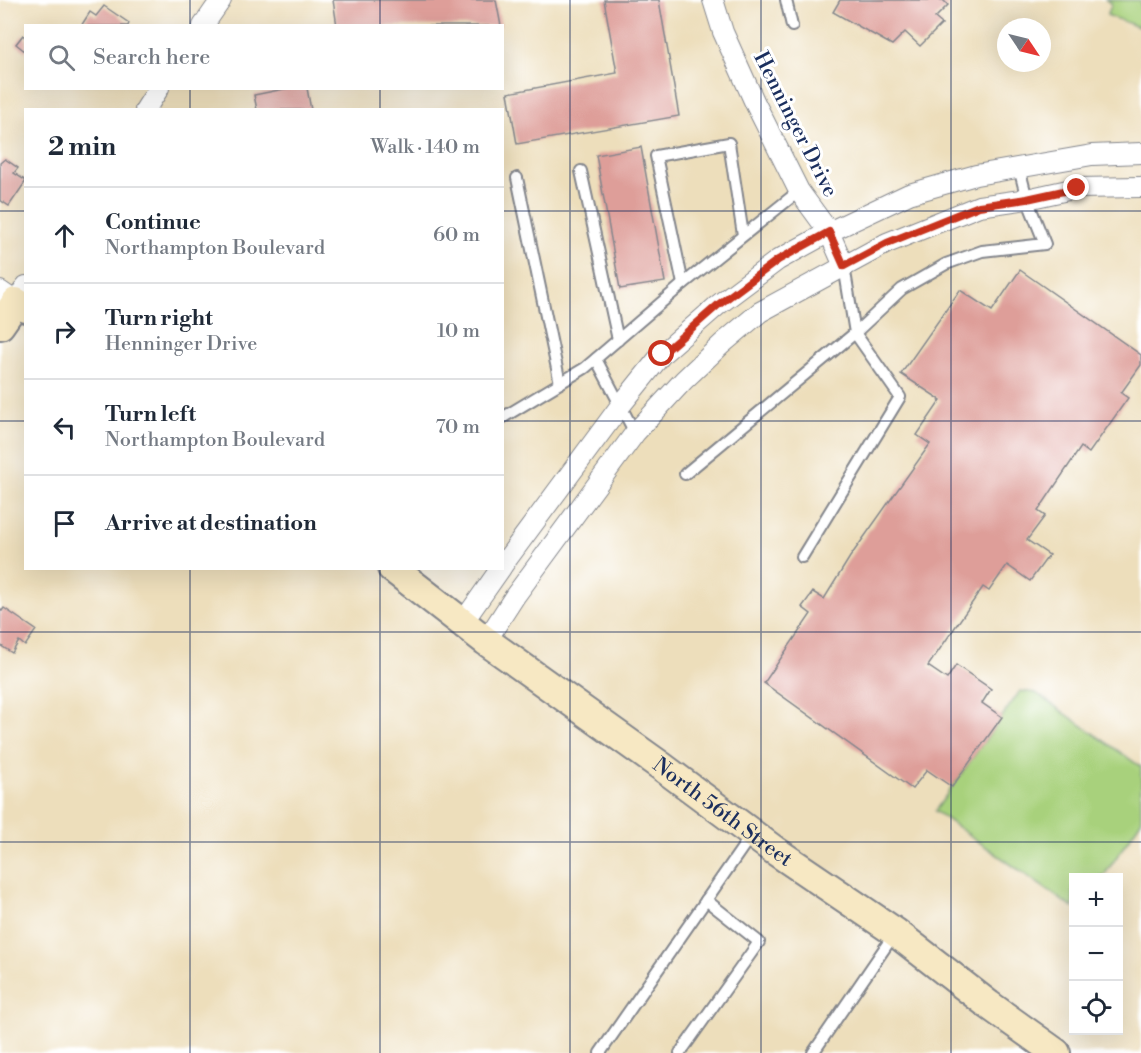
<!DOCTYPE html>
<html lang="en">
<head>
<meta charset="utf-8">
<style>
	body { margin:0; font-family:"Libre Bodoni",serif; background:#f6f6f7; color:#1f2937 }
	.controls { position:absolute; right:18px; bottom:18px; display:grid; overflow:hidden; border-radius:0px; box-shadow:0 6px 24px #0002 }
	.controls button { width:54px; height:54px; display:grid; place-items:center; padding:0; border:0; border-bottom:2px solid #e0e1e3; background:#fff; color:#1f2937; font:30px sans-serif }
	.compass { position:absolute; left:997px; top:18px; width:54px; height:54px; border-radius:50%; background:#fff; box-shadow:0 6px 24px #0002; rotate:125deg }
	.stop { position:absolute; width:18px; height:18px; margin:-14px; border:4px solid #c8321e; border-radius:50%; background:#fff }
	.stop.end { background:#c8321e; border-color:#fff; box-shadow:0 2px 6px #0008 }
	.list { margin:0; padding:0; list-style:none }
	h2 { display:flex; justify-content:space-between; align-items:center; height:78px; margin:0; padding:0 24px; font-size:26px }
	h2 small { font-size:20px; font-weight:400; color:#747a83 }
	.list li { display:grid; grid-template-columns:39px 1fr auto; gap:18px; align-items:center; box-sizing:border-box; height:96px; padding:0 24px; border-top:2px solid #e0e1e3 }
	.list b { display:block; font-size:22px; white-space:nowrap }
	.list p { margin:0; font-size:20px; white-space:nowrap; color:#747a83 }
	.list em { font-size:20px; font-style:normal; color:#747a83 }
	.icon { flex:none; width:33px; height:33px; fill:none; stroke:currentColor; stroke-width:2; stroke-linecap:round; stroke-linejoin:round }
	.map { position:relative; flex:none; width:1141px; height:1053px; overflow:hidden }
	.search { position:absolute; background:#fff; box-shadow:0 6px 24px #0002; left:24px; top:24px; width:480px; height:66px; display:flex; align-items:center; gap:15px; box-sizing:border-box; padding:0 21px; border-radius:0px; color:#747a83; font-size:22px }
	.panel { position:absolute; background:#fff; box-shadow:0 6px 24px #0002; left:24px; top:108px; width:480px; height:462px; border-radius:0px }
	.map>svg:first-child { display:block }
	.green { fill:#a8d17c; stroke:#62806d; stroke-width:1.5 }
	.building { fill:#de9e99 }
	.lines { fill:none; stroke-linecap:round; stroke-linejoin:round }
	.lane-casing { stroke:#84868c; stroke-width:14 }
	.street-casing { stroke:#84868c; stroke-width:22 }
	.secondary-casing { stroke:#84868c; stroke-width:32 }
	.lane { stroke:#fff; stroke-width:10 }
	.street { stroke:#fff; stroke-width:20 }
	.secondary { stroke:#f7e8c3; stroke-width:28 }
	.route { stroke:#c8321e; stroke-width:8 }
	.grid { fill:none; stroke:#1b2f5e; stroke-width:1.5; stroke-opacity:0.55 }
	.labels { text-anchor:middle; stroke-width:6; stroke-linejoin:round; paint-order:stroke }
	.street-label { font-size:21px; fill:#1b2f5e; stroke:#fff }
</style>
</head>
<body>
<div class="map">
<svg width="1141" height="1053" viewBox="0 0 1141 1053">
	<rect width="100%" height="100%" fill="#fff"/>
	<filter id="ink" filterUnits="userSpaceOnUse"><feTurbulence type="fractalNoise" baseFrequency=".0167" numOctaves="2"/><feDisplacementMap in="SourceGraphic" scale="12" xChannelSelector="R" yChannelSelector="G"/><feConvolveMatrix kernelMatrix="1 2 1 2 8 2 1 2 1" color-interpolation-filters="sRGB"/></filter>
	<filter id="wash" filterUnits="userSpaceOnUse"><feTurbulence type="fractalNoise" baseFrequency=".008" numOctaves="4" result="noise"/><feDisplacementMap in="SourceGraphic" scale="24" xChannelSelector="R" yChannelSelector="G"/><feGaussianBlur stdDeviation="1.35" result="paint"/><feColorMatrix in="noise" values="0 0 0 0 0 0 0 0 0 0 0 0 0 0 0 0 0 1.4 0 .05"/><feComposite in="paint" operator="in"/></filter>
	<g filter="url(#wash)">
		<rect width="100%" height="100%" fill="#eddebb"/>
		<!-- green -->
		<g class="green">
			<polygon points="1106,0 1141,0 1141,28 1107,15 1112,4"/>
			<polygon points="1020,691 1036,693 1141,767 1141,821 1103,877 1074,878 1073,908 935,811"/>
		</g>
		<g id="blocks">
			<!-- building -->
			<g class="building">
				<polygon points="333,0 496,0 501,26 337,26"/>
				<polygon points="604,0 659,0 679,116 517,144 508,93 617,73"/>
				<polygon points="840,0 943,0 948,5 935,18 942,24 920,46 905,32 892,45 833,12"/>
				<polygon points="104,6 129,23 128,26 81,26 90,12 96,16"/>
				<polygon points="23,35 26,38 26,52 16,44"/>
				<polygon points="289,88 307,88 311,110 257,110 254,95"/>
				<polygon points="641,147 665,282 620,289 596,155"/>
				<polygon points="5,159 18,168 14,173 26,181 9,206 0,200 0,163"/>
				<polygon points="1020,270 1141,355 1141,365 1121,393 1128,398 1089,453 1081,447 1038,511 1045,516 1027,540 1049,555 1030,581 1007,565 989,591 983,587 928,666 947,679 956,665 991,689 982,703 1002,717 952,787 927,770 912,789 764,683 811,614 802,607 813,592 824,599 850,557 930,444 917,435 941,400 901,374 960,290 992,311"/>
				<polygon points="4,608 36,630 25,646 19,641 12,653 0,645 0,609 2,611"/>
			</g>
		</g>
	</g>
	<g filter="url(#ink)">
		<use href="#blocks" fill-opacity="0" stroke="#84868c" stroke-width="1.5"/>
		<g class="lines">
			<defs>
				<g id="lane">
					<polyline points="786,0 792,26"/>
					<polyline points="581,171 618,340"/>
					<polyline points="517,178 560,383"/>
					<polyline points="844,266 855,333"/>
					<polyline points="683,284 656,156 729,143 743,235"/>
					<polyline points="855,333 902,289 946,264 982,251 1045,244 1027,199 1019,168"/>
					<polyline points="596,359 635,433"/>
					<polyline points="502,418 585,368 683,284 799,191"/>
					<polyline points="685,474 855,333 900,397 802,557"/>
					<polyline points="600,1053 752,834"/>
					<polyline points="680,1053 759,942 706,900"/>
					<polyline points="813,1053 895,933"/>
				</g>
				<g id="street">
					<polyline points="713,0 723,32 755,103 799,191 829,232 844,266"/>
					<polyline points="203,26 221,0"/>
					<polyline points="145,110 159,88"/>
					<polyline points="0,291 16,302 26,286"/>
					<polyline points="502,566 621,405 662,354 718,305 778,260 829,232 909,194 976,175 1092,155 1141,153"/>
					<polyline points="463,622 501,568"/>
					<polyline points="486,641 515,596 635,433 684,380 722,344 760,312 887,243 979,206 1027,199 1077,188 1141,187"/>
				</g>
				<g id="secondary">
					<polyline points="0,325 16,302 26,308"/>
					<path id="s1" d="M392,568L486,641L661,766L774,850L895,932L989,1005L1056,1053"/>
				</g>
			</defs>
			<!-- lane casing -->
			<use href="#lane" class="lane-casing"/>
			<!-- street casing -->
			<use href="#street" class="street-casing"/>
			<!-- secondary casing -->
			<use href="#secondary" class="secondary-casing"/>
			<!-- lane -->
			<use href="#lane" class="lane"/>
			<!-- street -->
			<use href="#street" class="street"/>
			<!-- secondary -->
			<use href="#secondary" class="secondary"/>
		</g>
	</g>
	<g class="lines" filter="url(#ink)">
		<!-- route -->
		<polyline class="route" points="662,354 718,305 778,260 829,232 844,266 887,243 979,206 1027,199 1077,188"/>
	</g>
	<!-- grid -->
	<path class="grid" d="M190,0V26M380,0V26M570,0V1053M761,0V1053M951,0V1053M190,88V110M380,88V110M0,211H26M502,211H1141M0,421H26M502,421H1141M190,568V1053M380,568V1053M0,632H1141M0,842H1141"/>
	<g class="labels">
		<!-- street labels -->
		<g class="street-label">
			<text transform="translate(796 124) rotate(63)" y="7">Henninger Drive</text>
			<text dy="7" stroke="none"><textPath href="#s1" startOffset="411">North 56th Street</textPath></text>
		</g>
	</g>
</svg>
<div class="controls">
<button>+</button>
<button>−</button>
<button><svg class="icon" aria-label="locate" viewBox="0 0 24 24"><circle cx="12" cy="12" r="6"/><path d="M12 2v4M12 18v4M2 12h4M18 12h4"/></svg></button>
</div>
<svg class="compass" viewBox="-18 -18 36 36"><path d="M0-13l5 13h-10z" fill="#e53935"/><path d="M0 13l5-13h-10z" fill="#747a83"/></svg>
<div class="stop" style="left:662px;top:354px"></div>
<div class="stop end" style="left:1077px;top:188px"></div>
<div class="search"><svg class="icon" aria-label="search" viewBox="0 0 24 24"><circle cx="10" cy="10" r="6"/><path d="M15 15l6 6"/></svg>Search here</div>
<section class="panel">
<h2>2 min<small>Walk · 140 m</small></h2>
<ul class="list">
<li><svg class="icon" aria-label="ahead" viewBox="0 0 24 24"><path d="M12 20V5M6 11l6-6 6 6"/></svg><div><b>Continue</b><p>Northampton Boulevard</p></div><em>60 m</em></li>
<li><svg class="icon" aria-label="right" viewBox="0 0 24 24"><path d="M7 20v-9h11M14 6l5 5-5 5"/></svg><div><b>Turn right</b><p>Henninger Drive</p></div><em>10 m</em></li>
<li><svg class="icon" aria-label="left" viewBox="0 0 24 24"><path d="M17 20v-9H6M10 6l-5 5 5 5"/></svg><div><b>Turn left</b><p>Northampton Boulevard</p></div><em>70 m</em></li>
<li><svg class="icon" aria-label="arrive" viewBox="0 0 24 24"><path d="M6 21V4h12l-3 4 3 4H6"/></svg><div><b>Arrive at destination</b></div></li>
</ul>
</section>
</div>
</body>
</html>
